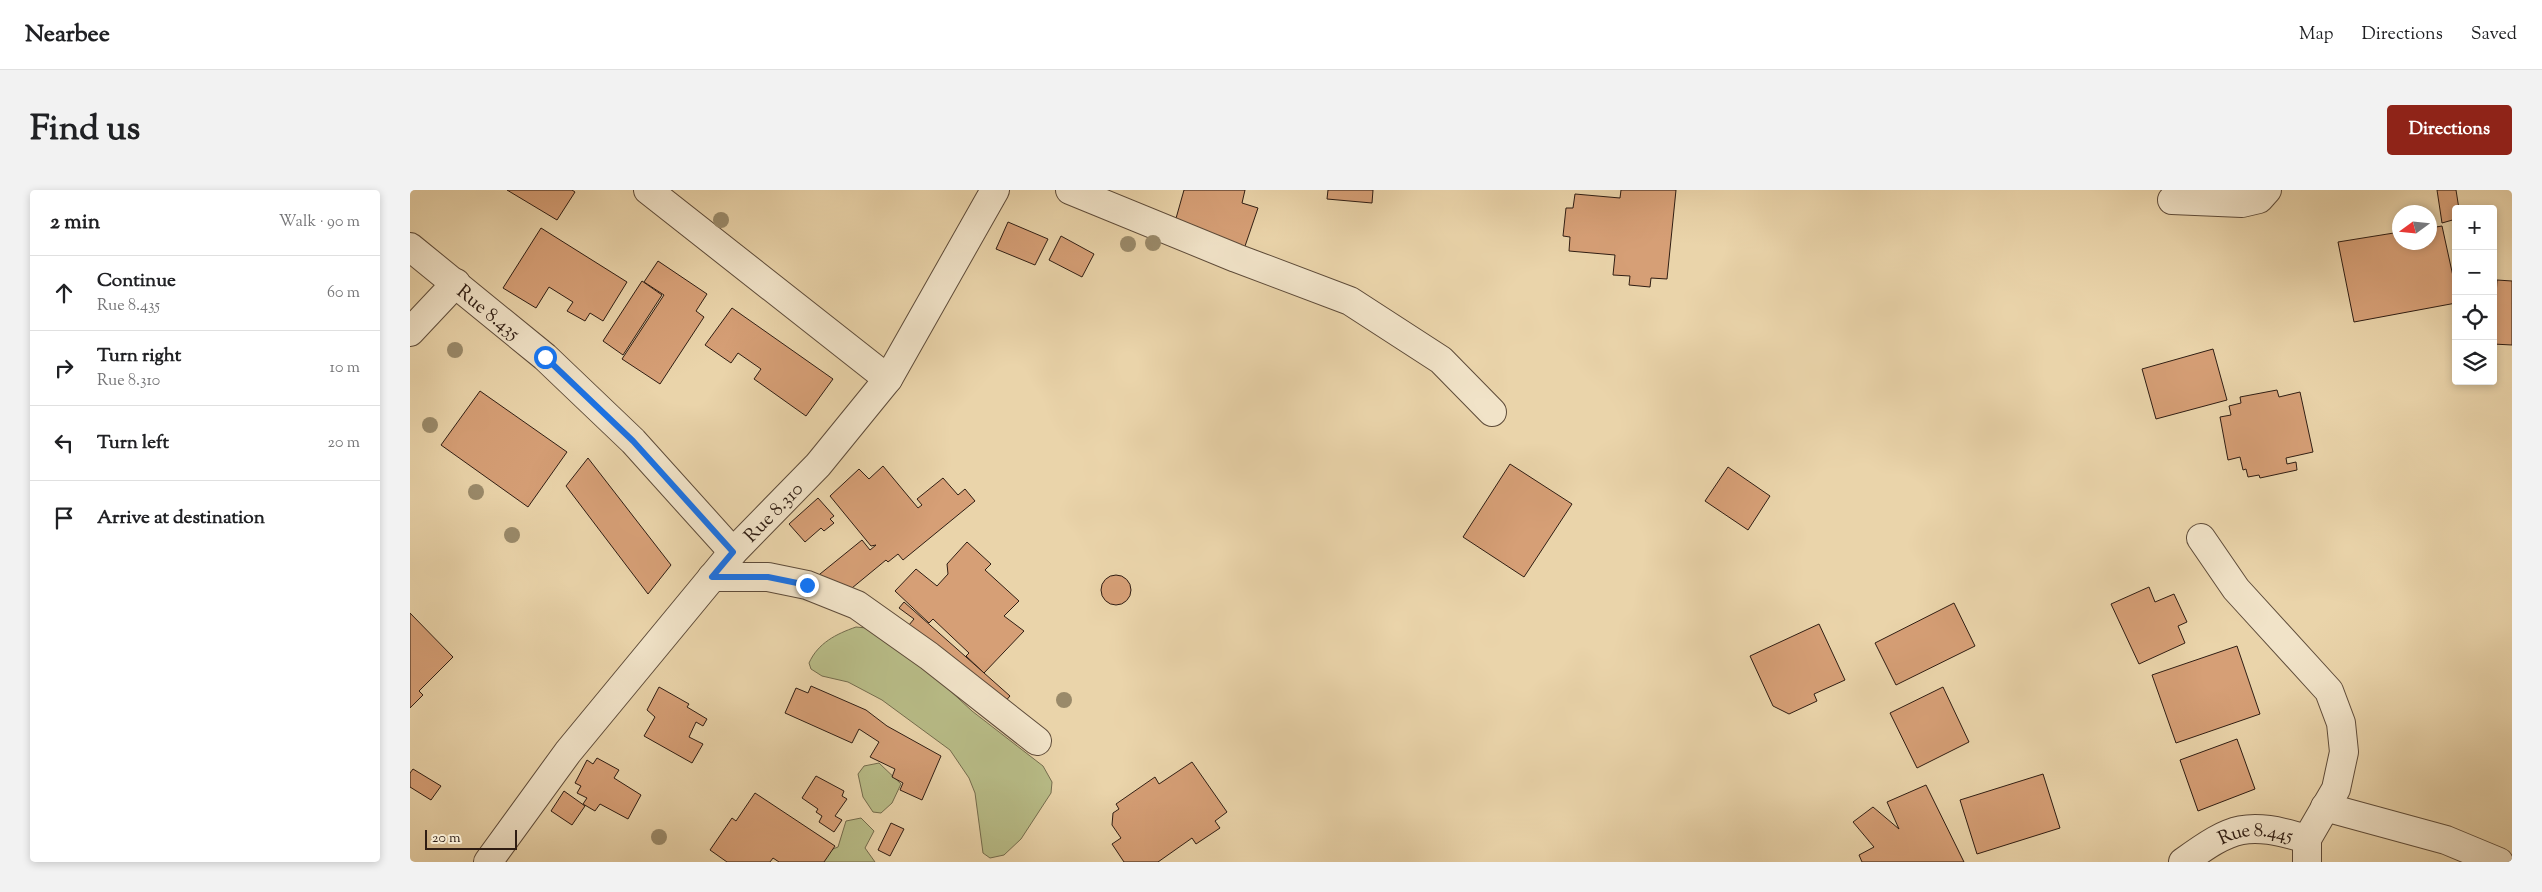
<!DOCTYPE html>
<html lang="en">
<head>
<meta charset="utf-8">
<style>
	body { margin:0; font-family:"Sorts Mill Goudy",serif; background:#f2f2f2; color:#202124 }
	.controls { position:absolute; right:15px; top:15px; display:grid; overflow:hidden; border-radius:5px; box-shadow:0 2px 8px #0003 }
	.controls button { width:45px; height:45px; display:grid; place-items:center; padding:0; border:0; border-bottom:1px solid #e0e0e0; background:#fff; color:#202124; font:25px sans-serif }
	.compass { position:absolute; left:1982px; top:15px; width:45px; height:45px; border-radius:50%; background:#fff; box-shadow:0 2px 8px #0003; rotate:255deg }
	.scale { position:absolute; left:15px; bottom:12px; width:92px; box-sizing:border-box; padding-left:5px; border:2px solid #2f1d13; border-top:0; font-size:14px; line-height:18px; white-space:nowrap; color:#2f1d13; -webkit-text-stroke:4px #f1e3c8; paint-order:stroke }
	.stop { position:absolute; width:15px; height:15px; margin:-11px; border:4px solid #1a73e8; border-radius:50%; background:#fff }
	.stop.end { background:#1a73e8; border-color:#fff; box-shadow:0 1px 5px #0008 }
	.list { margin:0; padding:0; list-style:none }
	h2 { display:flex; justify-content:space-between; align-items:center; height:65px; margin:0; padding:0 20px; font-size:21px }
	h2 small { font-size:16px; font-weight:400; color:#757577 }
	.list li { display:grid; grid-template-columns:32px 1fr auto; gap:15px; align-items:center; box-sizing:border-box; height:75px; padding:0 20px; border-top:1px solid #e0e0e0 }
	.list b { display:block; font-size:19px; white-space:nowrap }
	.list p { margin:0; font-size:16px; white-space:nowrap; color:#757577 }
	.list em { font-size:16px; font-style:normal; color:#757577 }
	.icon { flex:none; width:28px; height:28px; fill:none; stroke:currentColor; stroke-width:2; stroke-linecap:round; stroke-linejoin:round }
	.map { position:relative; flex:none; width:2102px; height:672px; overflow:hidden; border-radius:5px }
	header { display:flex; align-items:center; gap:30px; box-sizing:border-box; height:70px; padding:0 25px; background:#fff; border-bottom:1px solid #e0e0e0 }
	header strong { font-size:24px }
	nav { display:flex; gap:28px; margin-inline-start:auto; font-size:18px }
	.intro { display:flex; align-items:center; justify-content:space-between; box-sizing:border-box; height:120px; padding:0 30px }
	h1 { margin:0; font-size:35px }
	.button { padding:12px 22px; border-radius:5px; background:#8f2418; color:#fff; font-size:18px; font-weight:700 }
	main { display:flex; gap:30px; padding:0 30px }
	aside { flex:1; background:#fff; border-radius:5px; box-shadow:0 2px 8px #0003 }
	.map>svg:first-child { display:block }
	.green { fill:#b8bc87; stroke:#746c4d }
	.building { fill:#d69f76; stroke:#2f1d13 }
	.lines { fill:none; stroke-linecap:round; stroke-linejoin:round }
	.street-casing { stroke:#5e4b39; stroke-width:30 }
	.street { stroke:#f1e3c8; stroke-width:28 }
	.tree { fill:#9a8a6a }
	.route { stroke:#1a73e8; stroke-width:6 }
	.labels { text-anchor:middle; stroke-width:4; stroke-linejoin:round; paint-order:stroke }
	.street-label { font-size:19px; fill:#2f1d13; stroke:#f1e3c8 }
</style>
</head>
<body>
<header>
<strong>Nearbee</strong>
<nav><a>Map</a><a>Directions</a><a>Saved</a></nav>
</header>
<div class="intro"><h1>Find us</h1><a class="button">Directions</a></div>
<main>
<aside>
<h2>2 min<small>Walk · 90 m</small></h2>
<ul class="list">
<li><svg class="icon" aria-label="ahead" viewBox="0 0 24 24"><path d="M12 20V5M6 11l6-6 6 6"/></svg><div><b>Continue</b><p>Rue 8.435</p></div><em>60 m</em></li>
<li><svg class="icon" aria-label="right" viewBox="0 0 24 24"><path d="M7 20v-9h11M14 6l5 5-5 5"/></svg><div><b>Turn right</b><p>Rue 8.310</p></div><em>10 m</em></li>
<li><svg class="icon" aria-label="left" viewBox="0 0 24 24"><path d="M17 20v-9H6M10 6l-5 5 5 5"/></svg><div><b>Turn left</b></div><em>20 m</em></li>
<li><svg class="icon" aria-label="arrive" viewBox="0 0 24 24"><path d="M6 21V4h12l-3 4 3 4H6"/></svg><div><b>Arrive at destination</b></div></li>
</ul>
</aside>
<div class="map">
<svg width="2102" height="672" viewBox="0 0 2102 672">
	<rect width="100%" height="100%" fill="#ead4aa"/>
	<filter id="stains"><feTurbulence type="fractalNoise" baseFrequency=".004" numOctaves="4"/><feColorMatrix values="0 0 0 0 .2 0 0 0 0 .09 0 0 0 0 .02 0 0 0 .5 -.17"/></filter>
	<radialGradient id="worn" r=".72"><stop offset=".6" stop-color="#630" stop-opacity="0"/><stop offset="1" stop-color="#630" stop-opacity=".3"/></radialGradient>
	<!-- green -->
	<g class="green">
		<path d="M446,437L468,439L480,445L562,521L633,576L642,592L641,603L611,649L594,665L580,668L573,663L565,603L559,588L540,560L472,510L438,492L412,486L401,479L399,473C408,453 426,444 446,437Z"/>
		<polygon points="469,573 491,594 482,613 471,623 463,622 453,607 448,584 454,576"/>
		<polygon points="451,628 464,641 455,658 465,672 406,672 410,664 428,657 436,631"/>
	</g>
	<!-- building -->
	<g class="building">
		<polygon points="97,0 162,0 165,2 147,30"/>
		<polygon points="774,0 835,0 832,13 848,18 833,62 763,39"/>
		<polygon points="918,0 963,0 962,13 917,9"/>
		<polygon points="1211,0 1266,0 1257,89 1241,88 1240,97 1219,95 1220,86 1203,85 1205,65 1159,61 1160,47 1153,46 1156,18 1163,18 1165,4 1210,8"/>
		<polygon points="2027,0 2046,0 2049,19 2046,19 2046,29 2032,33"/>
		<polygon points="598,32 638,49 625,75 586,59"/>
		<polygon points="2032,36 2046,100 2046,113 1944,132 1928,52 1990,42 1990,52 2020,52 2020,38"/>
		<polygon points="131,38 217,92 193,131 180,123 175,131 157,121 163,112 139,97 126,118 93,98"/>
		<polygon points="651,46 684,64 672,87 639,70"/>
		<polygon points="248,71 297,104 286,121 294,127 250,194 212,169 254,105 234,92"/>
		<polygon points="2087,90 2102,91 2102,155 2083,154"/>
		<polygon points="232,91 252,105 213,165 193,151"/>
		<polygon points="322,118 423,189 396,226 344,189 351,179 328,163 321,173 295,155"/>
		<polygon points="1803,159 1817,210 1746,229 1732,179"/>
		<polygon points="1867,200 1869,207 1890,202 1903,262 1876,268 1877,274 1886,272 1887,280 1850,288 1849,285 1838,287 1836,279 1833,280 1830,267 1818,270 1810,227 1821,225 1819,216 1831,213 1830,207"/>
		<polygon points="70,201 157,262 118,317 31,255"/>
		<polygon points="178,268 261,375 238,404 156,296"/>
		<polygon points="1100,274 1162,314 1114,387 1053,347"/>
		<polygon points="473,276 508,318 512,315 507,309 533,288 548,305 555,299 565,311 493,370 488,364 478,372 476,370 425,412 389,401 452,350 460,360 466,355 461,356 420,306 449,279 459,289"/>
		<polygon points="1318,277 1360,306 1338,340 1295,311"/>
		<polygon points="408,308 424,326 420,329 424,333 414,341 411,338 395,352 379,334"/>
		<polygon points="557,352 581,374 575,380 609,411 594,426 614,441 574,483 556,466 559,463 523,429 519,433 485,401 506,379 527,396 538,384 537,374"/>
		<circle cx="706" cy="400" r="15"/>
		<polygon points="1739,397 1745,412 1764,404 1777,432 1768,436 1775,453 1729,474 1701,414"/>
		<polygon points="494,412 600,506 585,523 488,448 504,429 489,418"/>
		<polygon points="1544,413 1565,456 1486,495 1465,453"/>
		<polygon points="0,423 43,467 9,501 13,505 0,518"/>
		<polygon points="1409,434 1435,490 1404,504 1407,511 1379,524 1363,516 1340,466"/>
		<polygon points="1827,456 1850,524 1766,553 1742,485"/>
		<polygon points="401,496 456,520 477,536 531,566 512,610 490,600 493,593 482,587 485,579 460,567 469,552 449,539 442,553 375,523 386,498 398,503"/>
		<polygon points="249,497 279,514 277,517 297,529 293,536 286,532 279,547 293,554 282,573 234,546 245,527 237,520"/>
		<polygon points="1533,497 1559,552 1507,578 1480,523"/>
		<polygon points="1827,549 1845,599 1788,621 1770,570"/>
		<polygon points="187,568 209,580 204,588 231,605 218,629 190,614 185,621 173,614 177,608 167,603 171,596 165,593 177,570 183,574"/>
		<polygon points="782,572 817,622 805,631 810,638 786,654 782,648 748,672 714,672 702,654 711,648 702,635 703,623 709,619 706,614 745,587 749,594"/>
		<polygon points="3,579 31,596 21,610 0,597 0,583"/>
		<polygon points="1633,584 1650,638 1567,664 1550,610"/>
		<polygon points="406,586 434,601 432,606 437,609 425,626 432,630 424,642 409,632 412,626 406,622 408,619 392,608"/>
		<polygon points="1516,595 1554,672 1452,672 1449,665 1464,657 1443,632 1463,617 1489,639 1477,612"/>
		<polygon points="154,601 175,616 162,635 141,621"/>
		<polygon points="345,603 425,656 414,672 369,672 363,668 360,672 317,672 300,660 322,628 326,631"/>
		<polygon points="481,633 494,639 480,666 468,660"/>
	</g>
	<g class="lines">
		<defs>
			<g id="street">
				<polyline points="238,0 478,189"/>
				<polyline points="660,0 826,68 940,111 1031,170 1082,222"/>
				<polyline points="1762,10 1832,13 1849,9 1857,0"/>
				<path id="s1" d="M0,57L135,167L223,251L323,362"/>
				<polyline points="0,142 46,93"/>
				<polyline points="1791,348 1826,399 1919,501 1931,533 1934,562 1926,599 1897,649 1897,672"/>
				<polyline points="302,387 358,387 397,395 447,415 519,466 627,551"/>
				<polyline points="1915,617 2036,650 2089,672"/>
				<path id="s2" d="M78,672L158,562L323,362L408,275L478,189L585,0"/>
				<path id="s3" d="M1773,672C1823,636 1836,631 1897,649"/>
			</g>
		</defs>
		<!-- street casing -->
		<use href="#street" class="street-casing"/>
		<!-- street -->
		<use href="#street" class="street"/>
	</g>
	<!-- trees -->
	<g class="tree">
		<circle cx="311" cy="30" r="8"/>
		<circle cx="743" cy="53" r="8"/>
		<circle cx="718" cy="54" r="8"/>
		<circle cx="45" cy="160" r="8"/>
		<circle cx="20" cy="235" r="8"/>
		<circle cx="66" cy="302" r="8"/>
		<circle cx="102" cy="345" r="8"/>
		<circle cx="654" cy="510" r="8"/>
		<circle cx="249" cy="647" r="8"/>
	</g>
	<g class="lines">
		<!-- route -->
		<polyline class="route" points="135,167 223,251 323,362 302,387 358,387 397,395"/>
	</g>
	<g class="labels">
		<!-- street labels -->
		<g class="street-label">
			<text dy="7" stroke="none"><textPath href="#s1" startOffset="102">Rue 8.435</textPath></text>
			<text dy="7" stroke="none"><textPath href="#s2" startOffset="452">Rue 8.310</textPath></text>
			<text dy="7" stroke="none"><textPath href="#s3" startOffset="81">Rue 8.445</textPath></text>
		</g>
	</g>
	<rect width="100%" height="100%" filter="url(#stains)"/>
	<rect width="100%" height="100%" fill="url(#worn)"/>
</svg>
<div class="controls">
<button>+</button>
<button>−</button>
<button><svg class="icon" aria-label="locate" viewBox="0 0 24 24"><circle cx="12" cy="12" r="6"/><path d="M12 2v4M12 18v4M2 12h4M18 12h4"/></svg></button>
<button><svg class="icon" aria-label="layers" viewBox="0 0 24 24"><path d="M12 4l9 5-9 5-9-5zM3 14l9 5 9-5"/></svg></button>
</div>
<svg class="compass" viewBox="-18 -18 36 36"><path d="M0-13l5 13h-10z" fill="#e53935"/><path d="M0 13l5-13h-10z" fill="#757577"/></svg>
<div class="scale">20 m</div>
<div class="stop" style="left:135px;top:167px"></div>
<div class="stop end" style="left:397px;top:395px"></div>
</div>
</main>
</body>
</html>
